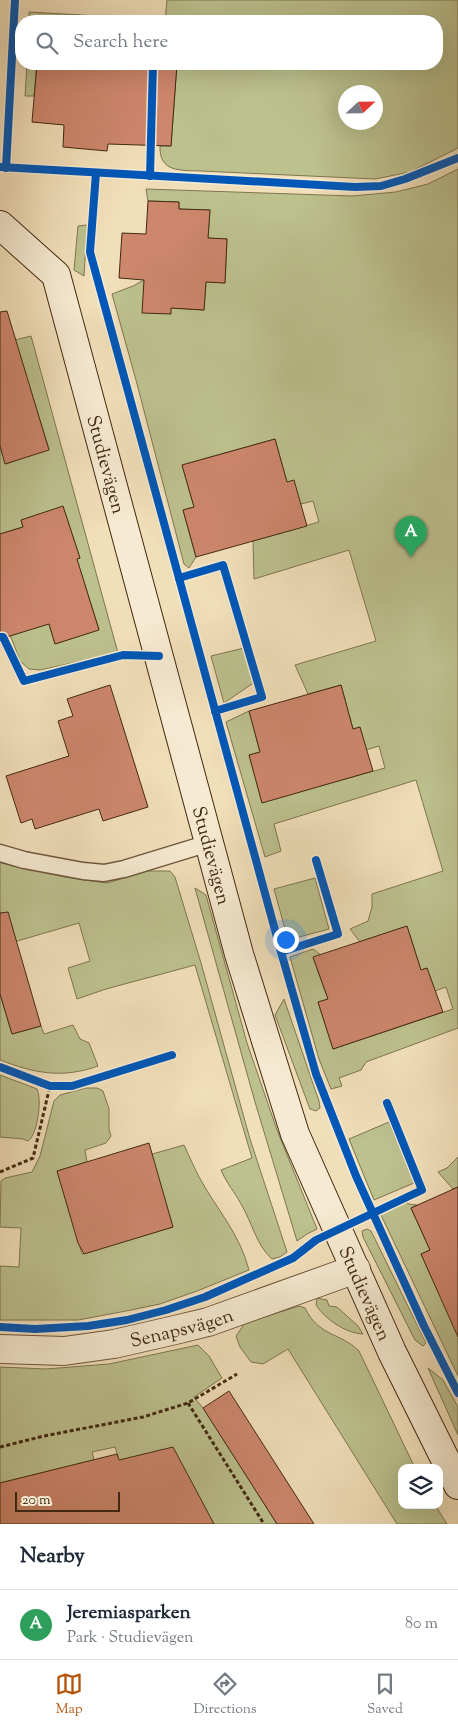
<!DOCTYPE html>
<html lang="en">
<head>
<meta charset="utf-8">
<style>
	body { margin:0; font-family:"Sorts Mill Goudy",serif; background:#f2f2f3; color:#1f2937 }
	.controls { position:absolute; right:15px; bottom:15px; display:grid; overflow:hidden; border-radius:10px; box-shadow:0 5px 20px #0002 }
	.controls button { width:45px; height:45px; display:grid; place-items:center; padding:0; border:0; border-bottom:1px solid #e0e1e3; background:#fff; color:#1f2937; font:25px sans-serif }
	.compass { position:absolute; left:338px; top:85px; width:45px; height:45px; border-radius:50%; background:#fff; box-shadow:0 5px 20px #0002; rotate:68deg }
	.scale { position:absolute; left:15px; bottom:12px; width:105px; box-sizing:border-box; padding-left:5px; border:2px solid #422911; border-top:0; font-size:14px; line-height:18px; white-space:nowrap; color:#422911; -webkit-text-stroke:4px #f6ead2; paint-order:stroke }
	.you { position:absolute; left:285px; top:939px; width:18px; height:18px; margin:-12px; border:4px solid #fff; border-radius:50%; background:#1a73e8; box-shadow:0 0 0 8px #1a73e833 }
	.badge { display:grid; place-items:center; width:32px; height:32px; border-radius:50%; background:#b45309; color:#fff; font-size:16px; font-weight:700 }
	.pin { position:absolute; translate:-50% -41px; filter:drop-shadow(0 1px 2px #0008) }
	.pin::after { content:''; position:absolute; top:26px; width:18px; height:15px; background:inherit; clip-path:polygon(0 0,100% 0,50% 100%) }
	.list { margin:0; padding:0; list-style:none }
	h2 { display:flex; justify-content:space-between; align-items:center; height:65px; margin:0; padding:0 20px; font-size:21px }
	h2 small { font-size:16px; font-weight:400; color:#747a83 }
	.list li { display:grid; grid-template-columns:32px 1fr auto; gap:15px; align-items:center; box-sizing:border-box; height:70px; padding:0 20px; border-top:1px solid #e0e1e3 }
	.list b { display:block; font-size:19px; white-space:nowrap }
	.list p { margin:0; font-size:16px; white-space:nowrap; color:#747a83 }
	.list em { font-size:16px; font-style:normal; color:#747a83 }
	.icon { flex:none; width:28px; height:28px; fill:none; stroke:currentColor; stroke-width:2; stroke-linecap:round; stroke-linejoin:round }
	.map { position:relative; flex:none; width:458px; height:1524px; overflow:hidden }
	.search { position:absolute; background:#fff; box-shadow:0 5px 20px #0002; left:15px; right:15px; top:15px; height:55px; display:flex; align-items:center; gap:12px; box-sizing:border-box; padding:0 18px; border-radius:20px; color:#747a83; font-size:19px }
	.sheet { height:135px; background:#fff }
	nav { display:flex; justify-content:space-around; align-items:center; box-sizing:border-box; height:70px; border-top:1px solid #e0e1e3; background:#fff; font-size:14px; color:#747a83 }
	nav a { display:grid; justify-items:center; gap:2px }
	nav .on { color:#b45309 }
	.map>svg:first-child { display:block }
	.green { fill:#bcc18e; stroke:#7f7550; fill-rule:evenodd }
	.building { fill:#cd876d; stroke:#422911 }
	.lines { fill:none; stroke-linecap:round; stroke-linejoin:round }
	.lane-casing { stroke:#6e563b; stroke-width:19 }
	.street-casing { stroke:#6e563b; stroke-width:30 }
	.secondary-casing { stroke:#422911; stroke-width:30 }
	.path { stroke:#422911; stroke-width:3; stroke-dasharray:4 2.5; stroke-linecap:butt }
	.lane { stroke:#f6ead2; stroke-width:16 }
	.street { stroke:#f6ead2; stroke-width:28 }
	.secondary { stroke:#f6ead2; stroke-width:28 }
	.cycleway-casing { stroke:#f6ead2; stroke-width:11 }
	.cycleway { stroke:#0057b8; stroke-width:8 }
	.labels { text-anchor:middle; stroke-width:4.5; stroke-linejoin:round; paint-order:stroke }
	.street-label { font-size:19px; fill:#422911; stroke:#f6ead2 }
</style>
</head>
<body>
<div class="map">
<svg width="458" height="1524" viewBox="0 0 458 1524">
	<rect width="100%" height="100%" fill="#f1dfb9"/>
	<filter id="stains"><feTurbulence type="fractalNoise" baseFrequency=".004" numOctaves="4"/><feColorMatrix values="0 0 0 0 .2 0 0 0 0 .09 0 0 0 0 .02 0 0 0 .5 -.17"/></filter>
	<radialGradient id="worn" r=".72"><stop offset=".6" stop-color="#630" stop-opacity="0"/><stop offset="1" stop-color="#630" stop-opacity=".3"/></radialGradient>
	<!-- green -->
	<g class="green">
		<path d="M167,0H458V148L410,172L375,179L201,171C181,170 159,173 160,146H171L177,64H437V21H165ZM346,92H376V122H346Z"/>
		<polygon points="29,12 116,17 124,21 29,21"/>
		<polygon points="27,64 37,64 34,96 25,96"/>
		<polygon points="458,169 458,1028 366,1062 361,1070 339,1078 342,1086 331,1089 319,1059 290,957 313,949 321,955 313,958 328,999 318,1002 333,1049 453,1009 446,987 435,991 427,968 421,970 407,926 360,942 350,929 368,921 372,907 372,894 443,871 416,780 274,824 281,851 265,857 226,722 249,711 260,752 249,755 262,802 385,768 379,746 366,750 360,727 353,729 341,685 308,694 295,665 376,641 349,550 254,579 253,541 319,522 313,501 301,504 287,482 275,439 182,465 194,507 183,510 196,557 189,568 184,564 136,380 112,294 133,286 144,280 171,308 204,310 206,282 225,283 227,239 208,238 210,210 179,209 179,202 148,201 146,189 352,196 396,192 428,184"/>
		<polygon points="87,225 84,276 74,270 78,226"/>
		<polygon points="31,336 118,653 40,670 29,669 20,661 9,632 49,624 55,644 99,629 81,573 71,561 80,558 63,507 21,520 23,527 0,534 0,446 6,464 49,449 15,340"/>
		<polygon points="244,648 255,682 224,703 211,656"/>
		<path d="M0,862L65,877L107,883L148,871H170L175,877L201,963L250,1139L287,1252L280,1257L272,1259C256,1245 252,1222 241,1204C234,1191 227,1184 221,1170L252,1158L195,965L106,989L77,999L68,968L90,961L79,923L0,946Z"/>
		<polygon points="315,878 329,929 288,940 274,889"/>
		<polygon points="195,888 206,895 247,1043 277,1130 317,1229 307,1234 297,1241 255,1102"/>
		<path d="M0,994L12,1034L41,1026L44,1034L73,1025L80,1039L89,1043L98,1066C62,1079 34,1073 0,1060Z"/>
		<polygon points="284,999 319,1101 320,1108 316,1111 310,1109 275,1015"/>
		<path d="M0,1075L37,1089C42,1099 38,1134 28,1141L23,1139L0,1137Z"/>
		<path d="M86,1088H97L103,1091L109,1109V1129L111,1136L106,1143L85,1150L87,1162L57,1171L82,1254L173,1227L162,1190L135,1159L184,1145C189,1156 194,1167 199,1177C217,1210 239,1232 249,1270L197,1291L160,1304L126,1311L78,1320H0V1266L19,1267L21,1228L0,1227L1,1181L5,1178L32,1172L40,1156L54,1101L60,1095Z"/>
		<polygon points="389,1122 414,1183 374,1200 349,1139"/>
		<polygon points="458,1157 458,1187 453,1189 438,1172 447,1168"/>
		<polygon points="403,1201 409,1204 417,1205 411,1208 430,1250 421,1254 439,1294 458,1286 458,1376 381,1215 382,1210"/>
		<polygon points="367,1229 371,1231 426,1343 423,1346 415,1340 363,1237 362,1231"/>
		<path d="M317,1298L327,1300L329,1306L337,1307L358,1326L363,1334C345,1333 325,1319 316,1305Z"/>
		<path d="M299,1306L305,1308C319,1337 340,1332 359,1351L415,1468H402V1505H435L447,1524H397L288,1349L263,1364L251,1362L240,1347L236,1336L245,1323Z"/>
		<polygon points="198,1345 209,1356 222,1378 194,1397 203,1408 277,1524 214,1524 119,1460 115,1447 92,1452 94,1460 0,1483 0,1367 46,1369 109,1364"/>
		<polygon points="428,1368 443,1380 458,1407 458,1435"/>
	</g>
	<!-- building -->
	<g class="building">
		<polygon points="37,64 177,64 171,146 108,144 107,151 63,147 64,125 32,122"/>
		<polygon points="148,201 179,202 179,209 210,210 208,238 227,239 225,283 206,282 204,310 171,308 171,314 142,313 144,280 119,278 122,233 146,234"/>
		<polygon points="7,311 49,450 5,464 0,446 0,312"/>
		<polygon points="275,439 287,482 294,480 307,526 196,557 183,510 194,507 182,465"/>
		<polygon points="63,506 80,558 77,559 99,630 55,644 49,624 0,639 0,534 23,527 21,520"/>
		<polygon points="110,685 148,807 103,821 99,809 35,829 32,819 21,823 6,776 69,756 58,721 73,716 67,699"/>
		<polygon points="341,685 353,729 360,727 373,771 262,803 249,755 260,752 249,711"/>
		<polygon points="8,912 41,1026 12,1034 0,994 0,913"/>
		<polygon points="407,926 421,970 427,968 443,1012 333,1049 318,1002 328,999 313,957"/>
		<polygon points="149,1143 173,1227 84,1254 78,1243 57,1171"/>
		<polygon points="458,1187 458,1337 421,1254 430,1250 411,1208"/>
		<polygon points="229,1391 314,1524 277,1524 203,1408"/>
		<polygon points="173,1447 214,1524 0,1524 0,1483 117,1454 119,1460"/>
	</g>
	<g class="lines">
		<defs>
			<polyline id="lane" points="0,853 24,860 83,871 104,873 124,869 209,843"/>
			<g id="street">
				<path id="s1" d="M0,1349L64,1351L114,1344L175,1330L208,1322L356,1269"/>
			</g>
			<g id="secondary">
				<path id="s2" d="M0,225L56,275L239,954L295,1134L392,1352L458,1485"/>
			</g>
		</defs>
		<!-- lane casing -->
		<use href="#lane" class="lane-casing"/>
		<!-- street casing -->
		<use href="#street" class="street-casing"/>
		<!-- secondary casing -->
		<use href="#secondary" class="secondary-casing"/>
		<!-- path -->
		<g class="path">
			<polyline points="0,1172 33,1158 50,1086"/>
			<polyline points="188,1403 264,1524"/>
			<polyline points="0,1447 44,1436 143,1417 188,1403 237,1374"/>
		</g>
		<!-- lane -->
		<use href="#lane" class="lane"/>
		<!-- street -->
		<use href="#street" class="street"/>
		<!-- secondary -->
		<use href="#secondary" class="secondary"/>
		<defs>
			<g id="cycleway">
				<polyline points="0,167 355,187 381,186 405,179 458,158"/>
				<polyline points="6,168 15,0"/>
				<polyline points="96,173 90,252 281,952 316,1074 356,1176 424,1326 458,1393"/>
				<polyline points="150,176 153,64"/>
				<polyline points="179,578 223,565 262,697 215,711"/>
				<polyline points="0,637 3,637 24,681 123,655 159,656"/>
				<polyline points="281,952 338,934 316,860"/>
				<polyline points="0,1067 50,1086 72,1086 172,1055"/>
				<polyline points="0,1327 35,1329 88,1326 127,1320 166,1310 205,1297 293,1258 316,1240 422,1190 387,1103"/>
			</g>
		</defs>
		<!-- cycleway casing -->
		<use href="#cycleway" class="cycleway-casing"/>
		<!-- cycleway -->
		<use href="#cycleway" class="cycleway"/>
	</g>
	<g class="labels">
		<!-- street labels -->
		<g class="street-label">
			<text dy="7" stroke="none"><textPath href="#s2" startOffset="271">Studievägen</textPath></text>
			<text dy="7" stroke="none"><textPath href="#s2" startOffset="676">Studievägen</textPath></text>
			<text dy="7" stroke="none"><textPath href="#s2" startOffset="1141">Studievägen</textPath></text>
			<text dy="7" stroke="none"><textPath href="#s1" startOffset="184">Senapsvägen</textPath></text>
		</g>
	</g>
	<rect width="100%" height="100%" filter="url(#stains)"/>
	<rect width="100%" height="100%" fill="url(#worn)"/>
</svg>
<div class="controls">
<button><svg class="icon" aria-label="layers" viewBox="0 0 24 24"><path d="M12 4l9 5-9 5-9-5zM3 14l9 5 9-5"/></svg></button>
</div>
<svg class="compass" viewBox="-18 -18 36 36"><path d="M0-13l5 13h-10z" fill="#e53935"/><path d="M0 13l5-13h-10z" fill="#747a83"/></svg>
<div class="scale">20 m</div>
<div class="you"></div>
<div class="pin badge" style="left:411px;top:557px;background:#2e9e5b">A</div>
<div class="search"><svg class="icon" aria-label="search" viewBox="0 0 24 24"><circle cx="10" cy="10" r="6"/><path d="M15 15l6 6"/></svg>Search here</div>
</div>
<section class="sheet">
<h2>Nearby<small></small></h2>
<ul class="list">
<li><span class="badge" style="background:#2e9e5b">A</span><div><b>Jeremiasparken</b><p>Park · Studievägen</p></div><em>80 m</em></li>
</ul>
</section>
<nav>
<a class="on"><svg class="icon" aria-label="map" viewBox="0 0 24 24"><path d="M3 6l6-2 6 2 6-2v14l-6 2-6-2-6 2zM9 4v14M15 6v14"/></svg>Map</a>
<a><svg class="icon" aria-label="directions" viewBox="0 0 24 24"><path d="M12 3l9 9-9 9-9-9zM9 14v-3h6M13 9l2 2-2 2"/></svg>Directions</a>
<a><svg class="icon" aria-label="saved" viewBox="0 0 24 24"><path d="M7 4h10v16l-5-4-5 4z"/></svg>Saved</a>
</nav>
</body>
</html>
